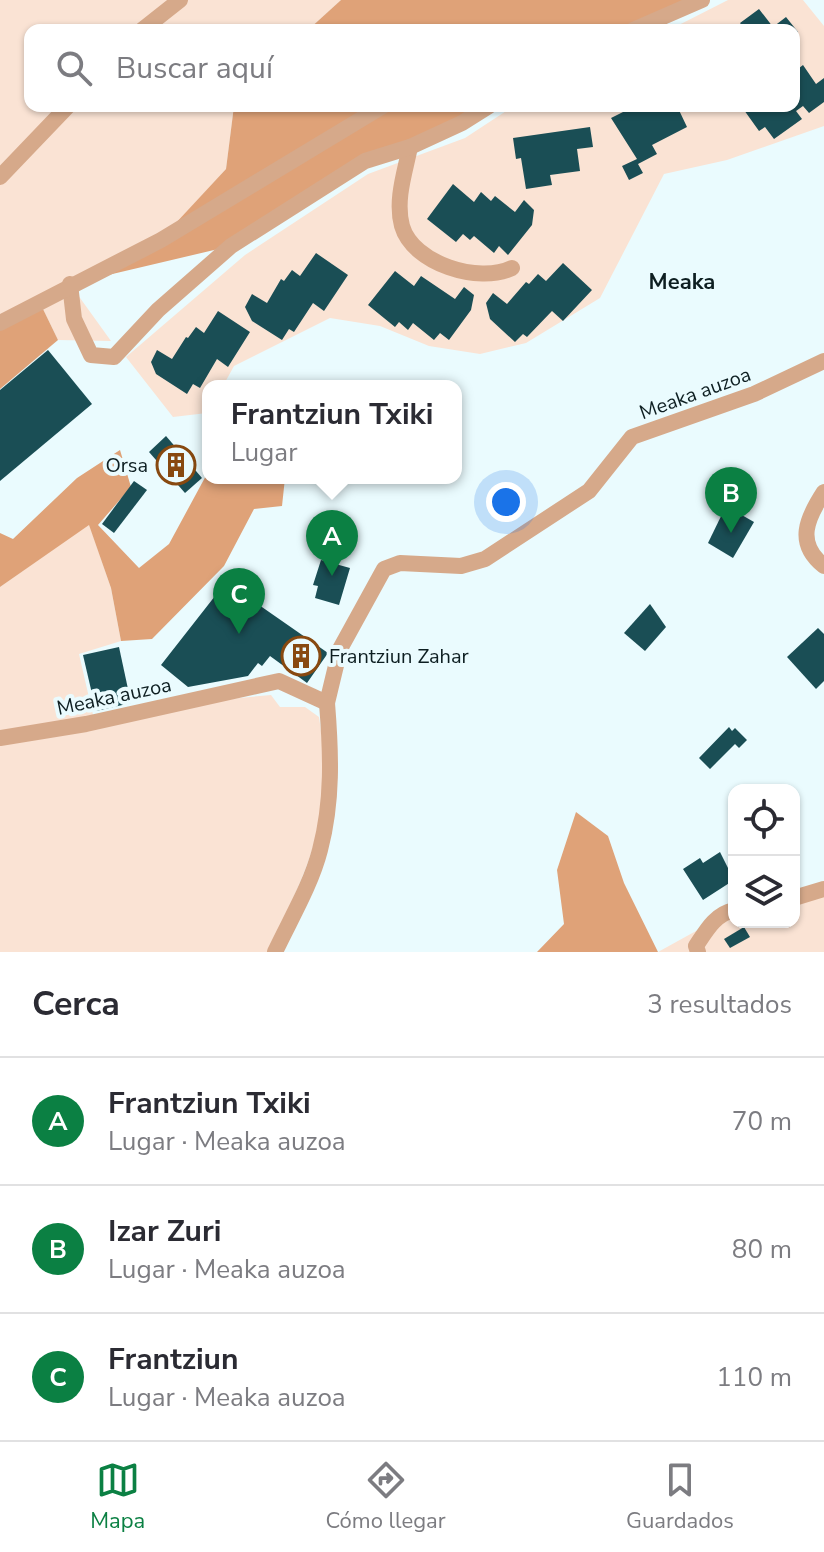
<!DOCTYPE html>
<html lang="es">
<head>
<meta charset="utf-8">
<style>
	body { margin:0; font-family:"Nunito Sans",sans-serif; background:#f2f2f3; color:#2b2b33 }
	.controls { position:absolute; right:24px; bottom:24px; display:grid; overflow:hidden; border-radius:16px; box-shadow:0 2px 6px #0004 }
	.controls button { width:72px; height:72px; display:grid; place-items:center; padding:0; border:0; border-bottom:2px solid #e1e1e2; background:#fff; color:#2b2b33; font:40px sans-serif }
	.you { position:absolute; left:506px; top:502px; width:28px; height:28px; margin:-20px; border:6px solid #fff; border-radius:50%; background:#1a73e8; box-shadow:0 0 0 12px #1a73e833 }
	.badge { display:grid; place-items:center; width:52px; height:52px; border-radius:50%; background:#0b8043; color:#fff; font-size:26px; font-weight:700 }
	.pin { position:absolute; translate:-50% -66px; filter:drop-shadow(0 2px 4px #0008) }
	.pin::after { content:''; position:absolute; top:42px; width:28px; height:24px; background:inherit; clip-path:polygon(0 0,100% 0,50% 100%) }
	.popup { position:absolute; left:202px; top:380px; width:260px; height:104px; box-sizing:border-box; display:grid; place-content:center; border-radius:16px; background:#fff; filter:drop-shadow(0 2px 6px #0005); font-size:26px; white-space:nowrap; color:#7c7c81 }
	.popup b { font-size:30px; color:#2b2b33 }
	.popup::after { content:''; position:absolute; left:50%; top:100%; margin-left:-16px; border:16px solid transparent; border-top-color:#fff }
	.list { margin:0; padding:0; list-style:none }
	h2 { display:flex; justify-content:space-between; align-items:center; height:104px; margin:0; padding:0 32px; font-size:34px }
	h2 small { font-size:26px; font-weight:400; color:#7c7c81 }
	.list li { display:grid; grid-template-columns:52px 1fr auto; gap:24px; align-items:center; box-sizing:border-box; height:128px; padding:0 32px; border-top:2px solid #e1e1e2 }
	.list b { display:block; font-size:30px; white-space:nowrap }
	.list p { margin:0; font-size:26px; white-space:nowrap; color:#7c7c81 }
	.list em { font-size:26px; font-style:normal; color:#7c7c81 }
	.icon { flex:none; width:44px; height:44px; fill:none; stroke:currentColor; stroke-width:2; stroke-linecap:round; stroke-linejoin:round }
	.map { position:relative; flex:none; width:824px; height:952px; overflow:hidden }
	.search { position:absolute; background:#fff; box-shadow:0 2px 6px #0004; left:24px; right:24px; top:24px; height:88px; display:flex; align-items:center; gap:20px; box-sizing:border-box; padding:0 28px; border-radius:16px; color:#7c7c81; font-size:30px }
	.sheet { height:488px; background:#fff }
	nav { display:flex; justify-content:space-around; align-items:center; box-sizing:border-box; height:112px; border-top:2px solid #e1e1e2; background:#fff; font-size:22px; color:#7c7c81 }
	nav a { display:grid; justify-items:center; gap:4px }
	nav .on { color:#0b8043 }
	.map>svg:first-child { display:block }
	.green { fill:#fae3d4 }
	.forest { fill:#dfa278 }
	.building { fill:#1a4e55 }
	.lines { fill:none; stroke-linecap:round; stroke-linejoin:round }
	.minor { stroke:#d6a98a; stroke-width:16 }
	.labels { text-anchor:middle; stroke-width:8; stroke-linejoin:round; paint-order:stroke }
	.street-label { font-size:20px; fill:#0d1e21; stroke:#eafbfe }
	.poi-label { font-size:20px; fill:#0d1e21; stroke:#eafbfe; text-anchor:end }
	.neighbourhood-label { font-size:22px; font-weight:bold; fill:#0d1e21; stroke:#eafbfe }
</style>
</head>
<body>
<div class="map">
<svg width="824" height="952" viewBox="0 0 824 952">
	<rect width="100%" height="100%" fill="#eafbfe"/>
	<!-- green -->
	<g class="green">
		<polygon points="0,0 341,0 308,30 30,30 30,106 234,106 226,169 161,240 70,284 111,341 58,340 43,309 0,328"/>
		<polygon points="728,0 803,0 824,26 824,126 727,160 664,174 600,298 526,343 480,354 429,346 380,326 330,318 234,366 223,386 208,386 207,413 173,417 126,357 245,255 368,174 465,138 514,106 794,106 794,30 669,30"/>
		<path d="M89,524L111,588L121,641L79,654L96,728L228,699L271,695L280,707H305L319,717C335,821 310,860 269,952H0V587Z"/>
		<polygon points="824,888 824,952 658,952 734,910 734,922 794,922 794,895"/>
	</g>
	<!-- forest -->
	<g class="forest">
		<polygon points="341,0 702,0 633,30 308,30"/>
		<polygon points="234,106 489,106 365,161 231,246 70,284 161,239 226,169"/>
		<polygon points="43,309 58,340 0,389 0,328"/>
		<polygon points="120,450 131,487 98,525 139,568 169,544 208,472 208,478 285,478 282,506 254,509 224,566 152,639 121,641 111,588 89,525 0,587 0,533 13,539 77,478"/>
		<polygon points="576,812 608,836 624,883 658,952 537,952 564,924 557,870"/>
	</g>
	<!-- building -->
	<g class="building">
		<polygon points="759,9 773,27 786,17 798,32 794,35 794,30 745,30 740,23"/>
		<polygon points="803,65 816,84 824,78 824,102 809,113 803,106 796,111 802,119 774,139 765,127 759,131 744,110 749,106 794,106 794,72"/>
		<polygon points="635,106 683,106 678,108 687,127 652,145 657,154 638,164 643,173 629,180 622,166 637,159 611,118"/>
		<polygon points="590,127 593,147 577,149 580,171 550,175 552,185 526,189 521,158 516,159 513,138"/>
		<polygon points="453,184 474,202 481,192 491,201 495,196 515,212 524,200 534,210 532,225 508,255 499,246 494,253 474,236 470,240 463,234 456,242 427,219"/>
		<polygon points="316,253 348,275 324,311 313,303 294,332 289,329 282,340 252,321 245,307 252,294 267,303 281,279 284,281 292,270 300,276"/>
		<polygon points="563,263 592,290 563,321 552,311 527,337 523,334 515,342 490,319 486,303 493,293 507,304 526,282 529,284 538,274 546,281"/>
		<polygon points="395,271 414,286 421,276 455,299 464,287 474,295 471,310 449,340 440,333 434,340 413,323 408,330 399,322 395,327 368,305"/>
		<polygon points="218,311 250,332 228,367 217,359 200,388 193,384 187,394 156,374 151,362 157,350 172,359 186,337 188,338 196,327 204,333"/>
		<polygon points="48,350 92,404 0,481 0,390"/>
		<polygon points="166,436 202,478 185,493 149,452"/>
		<polygon points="134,481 147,490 114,533 102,524"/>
		<polygon points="726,506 754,522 733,558 708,543"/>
		<polygon points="321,560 350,568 339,605 315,598 318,586 313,585"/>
		<polygon points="226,582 328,653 307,683 270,656 262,666 258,663 248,676 188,687 161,665"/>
		<polygon points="650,604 666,627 645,651 624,633"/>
		<polygon points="818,628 824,634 824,681 816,689 787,657"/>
		<polygon points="119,647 131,703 96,711 83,655"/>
		<polygon points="729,727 732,731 735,728 747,740 739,748 735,744 710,769 699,758"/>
		<polygon points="720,852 734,880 703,900 683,869 700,858 703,863"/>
		<polygon points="744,927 750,937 730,948 724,939"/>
	</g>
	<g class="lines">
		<!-- minor -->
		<g class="minor">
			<polyline points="142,30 180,0"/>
			<polyline points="633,30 702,0"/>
			<path d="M410,147C405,172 395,200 402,226C413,264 479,284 512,268"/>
			<polyline points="0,177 68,106"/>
			<polyline points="70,284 74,319 91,355 114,357 158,310 231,246 365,161 410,147 462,123 489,106"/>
			<polyline points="0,323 161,240 383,106"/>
			<path d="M824,492C807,518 795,543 824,566"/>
			<polyline points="0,738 86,724 279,681 327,703 340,649 384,569 400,563 461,566 485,559 589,491 632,437 754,394 824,361"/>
			<polyline points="794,898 824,889"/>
			<path d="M275,952C290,920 311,885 320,850C333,801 331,753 327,703"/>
			<path d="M698,952L696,946C706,931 715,914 734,910"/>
		</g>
	</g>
	<!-- icons -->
	<defs>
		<symbol id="building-ring" viewBox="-11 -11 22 22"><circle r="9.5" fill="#eafbfe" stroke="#884910" stroke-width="1.5"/><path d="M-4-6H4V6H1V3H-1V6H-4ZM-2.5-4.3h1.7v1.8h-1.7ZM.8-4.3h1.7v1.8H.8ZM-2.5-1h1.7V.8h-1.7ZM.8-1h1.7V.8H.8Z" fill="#884910"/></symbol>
	</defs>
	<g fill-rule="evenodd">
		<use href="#building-ring" x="154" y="443" width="44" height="44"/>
		<use href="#building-ring" x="279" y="634" width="44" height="44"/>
	</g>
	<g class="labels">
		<!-- street labels -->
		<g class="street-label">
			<text transform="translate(695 393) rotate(-20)" y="7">Meaka auzoa</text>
			<text transform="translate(114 696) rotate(-12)" y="7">Meaka auzoa</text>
		</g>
		<!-- poi labels -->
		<g class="poi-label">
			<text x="148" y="472">Orsa</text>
			<text x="329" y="663" text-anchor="start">Frantziun Zahar</text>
		</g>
		<!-- neighbourhood labels -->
		<g class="neighbourhood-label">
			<text x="682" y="289">Meaka</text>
		</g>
	</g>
</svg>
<div class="controls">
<button><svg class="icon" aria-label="locate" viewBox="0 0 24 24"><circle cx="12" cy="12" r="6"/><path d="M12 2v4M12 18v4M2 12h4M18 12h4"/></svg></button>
<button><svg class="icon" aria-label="layers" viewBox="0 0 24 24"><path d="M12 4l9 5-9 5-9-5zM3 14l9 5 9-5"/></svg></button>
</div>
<div class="you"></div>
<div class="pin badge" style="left:332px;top:576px">A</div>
<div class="popup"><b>Frantziun Txiki</b>Lugar</div>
<div class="pin badge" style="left:731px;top:533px">B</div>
<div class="pin badge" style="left:239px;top:634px">C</div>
<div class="search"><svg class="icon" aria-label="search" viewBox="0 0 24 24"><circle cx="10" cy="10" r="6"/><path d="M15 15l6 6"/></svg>Buscar aquí</div>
</div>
<section class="sheet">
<h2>Cerca<small>3 resultados</small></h2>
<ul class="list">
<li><span class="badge">A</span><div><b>Frantziun Txiki</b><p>Lugar · Meaka auzoa</p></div><em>70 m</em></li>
<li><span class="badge">B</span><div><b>Izar Zuri</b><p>Lugar · Meaka auzoa</p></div><em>80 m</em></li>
<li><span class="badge">C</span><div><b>Frantziun</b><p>Lugar · Meaka auzoa</p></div><em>110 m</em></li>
</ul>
</section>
<nav>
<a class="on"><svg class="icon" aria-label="map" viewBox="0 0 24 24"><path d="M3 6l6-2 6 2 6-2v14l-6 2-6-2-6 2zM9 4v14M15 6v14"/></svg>Mapa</a>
<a><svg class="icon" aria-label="directions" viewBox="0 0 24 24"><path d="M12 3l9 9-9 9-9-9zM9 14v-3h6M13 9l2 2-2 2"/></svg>Cómo llegar</a>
<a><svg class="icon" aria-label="saved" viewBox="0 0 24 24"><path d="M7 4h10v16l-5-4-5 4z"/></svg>Guardados</a>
</nav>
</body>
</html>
